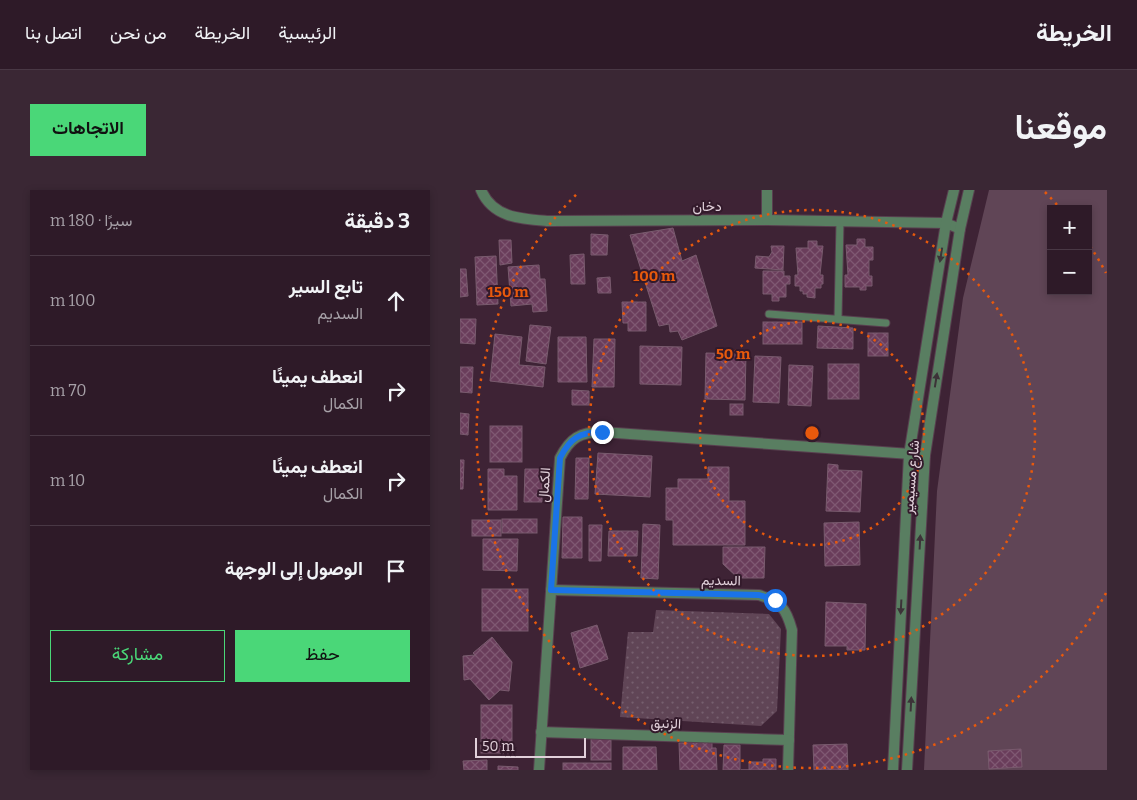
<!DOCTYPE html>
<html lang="ar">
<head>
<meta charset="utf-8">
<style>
	body { margin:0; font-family:Bitter,Vazirmatn,serif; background:#3a2734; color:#f1f3f6; direction:rtl }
	.controls { position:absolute; right:15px; top:15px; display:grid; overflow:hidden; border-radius:0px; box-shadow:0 2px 8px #0003 }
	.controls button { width:45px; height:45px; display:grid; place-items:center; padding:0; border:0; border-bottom:1px solid #493845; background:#2e1a28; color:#f1f3f6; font:25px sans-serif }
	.scale { position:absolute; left:15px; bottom:12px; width:111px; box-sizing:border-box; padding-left:5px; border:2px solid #e1d0da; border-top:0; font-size:14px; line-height:18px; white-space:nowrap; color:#e1d0da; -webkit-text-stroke:4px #331a2b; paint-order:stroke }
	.stop { position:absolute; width:15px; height:15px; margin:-11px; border:4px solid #1a73e8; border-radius:50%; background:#fff }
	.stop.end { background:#1a73e8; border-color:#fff; box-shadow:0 1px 5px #0008 }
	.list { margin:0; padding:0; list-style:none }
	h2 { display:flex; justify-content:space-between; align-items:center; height:65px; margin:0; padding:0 20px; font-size:21px }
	h2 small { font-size:16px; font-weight:400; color:#a7a1a8 }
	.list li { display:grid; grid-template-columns:32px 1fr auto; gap:15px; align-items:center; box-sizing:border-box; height:90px; padding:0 20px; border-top:1px solid #493845 }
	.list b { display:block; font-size:19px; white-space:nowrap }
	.list p { margin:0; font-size:16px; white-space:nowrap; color:#a7a1a8 }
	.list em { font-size:16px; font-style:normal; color:#a7a1a8 }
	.actions { display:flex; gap:10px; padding:15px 20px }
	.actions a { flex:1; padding:11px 0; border:1px solid #4ad778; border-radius:0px; text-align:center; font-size:18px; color:#4ad778 }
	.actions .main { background:#4ad778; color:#111 }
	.icon { flex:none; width:28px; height:28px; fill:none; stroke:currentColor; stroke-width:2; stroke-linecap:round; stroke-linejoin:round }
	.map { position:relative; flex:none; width:647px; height:580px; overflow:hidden; direction:ltr; border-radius:0px }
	header { display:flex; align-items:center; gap:30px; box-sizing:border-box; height:70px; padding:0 25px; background:#2e1a28; border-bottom:1px solid #493845 }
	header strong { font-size:24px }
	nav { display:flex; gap:28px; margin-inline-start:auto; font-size:18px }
	.intro { display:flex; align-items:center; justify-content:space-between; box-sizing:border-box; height:120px; padding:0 30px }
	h1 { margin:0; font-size:35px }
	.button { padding:12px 22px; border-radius:0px; background:#4ad778; color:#111; font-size:18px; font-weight:700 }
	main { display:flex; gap:30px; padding:0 30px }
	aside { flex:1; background:#2e1a28; border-radius:0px; box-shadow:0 2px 8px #0003 }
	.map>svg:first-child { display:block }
	.green { fill:#604556; fill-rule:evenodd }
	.park { fill:url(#park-dots) }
	.building { fill:url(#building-cross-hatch); stroke:#795b6e }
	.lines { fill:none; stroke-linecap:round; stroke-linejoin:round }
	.service-casing { stroke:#583f4f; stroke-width:9 }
	.minor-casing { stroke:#583f4f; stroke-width:12 }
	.tertiary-casing { stroke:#583f4f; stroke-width:12 }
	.service { stroke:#597e61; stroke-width:7 }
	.minor { stroke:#597e61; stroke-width:10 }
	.tertiary { stroke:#597e61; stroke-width:10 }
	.oneway { fill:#3c3338 }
	.route { stroke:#1a73e8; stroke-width:6 }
	.ring { fill:none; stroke:#e8590c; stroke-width:2.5; stroke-dasharray:2.5 5 }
	.labels { text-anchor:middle; stroke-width:4; stroke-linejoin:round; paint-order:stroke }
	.street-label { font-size:14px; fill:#e1d0da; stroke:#331a2b }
	.centre { fill:#e8590c; stroke:#331a2b; stroke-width:2.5 }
	.ring-label { font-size:15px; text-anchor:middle; font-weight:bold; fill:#e8590c; stroke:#331a2b; stroke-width:4; stroke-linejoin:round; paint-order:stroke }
</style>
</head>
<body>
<header>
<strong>الخريطة</strong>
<nav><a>الرئيسية</a><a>الخريطة</a><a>من نحن</a><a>اتصل بنا</a></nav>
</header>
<div class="intro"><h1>موقعنا</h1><a class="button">الاتجاهات</a></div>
<main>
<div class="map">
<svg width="647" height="580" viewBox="0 0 647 580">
	<defs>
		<pattern id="park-dots" width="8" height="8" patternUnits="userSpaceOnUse" patternTransform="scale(1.25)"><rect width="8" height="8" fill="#604556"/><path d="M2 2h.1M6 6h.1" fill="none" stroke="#765f6e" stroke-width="1.8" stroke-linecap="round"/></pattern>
		<pattern id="building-cross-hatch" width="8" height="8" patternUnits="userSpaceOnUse" patternTransform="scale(1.25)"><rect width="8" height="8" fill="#6a3d5b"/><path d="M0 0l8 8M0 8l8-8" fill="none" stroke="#7f5872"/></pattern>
	</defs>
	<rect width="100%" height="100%" fill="#3e2335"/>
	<!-- green -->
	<path class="green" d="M529,0H647V580H464L477,301L503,108ZM591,19H628V101H591Z"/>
	<!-- park -->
	<polygon class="park" points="196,420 309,424 321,439 317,521 301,536 160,527 168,442 193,442"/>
	<!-- building -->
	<g class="building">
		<polygon points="213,38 222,71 236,65 257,136 222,150 218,141 210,142 209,134 199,136 170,45"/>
		<polygon points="131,44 148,45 147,65 131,65"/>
		<polygon points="397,49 405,49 405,57 413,57 413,70 409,70 409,86 412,86 412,96 406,96 406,100 400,100 400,97 385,97 385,85 388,85 386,55 397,55"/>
		<polygon points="39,50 51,50 52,73 40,75"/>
		<polygon points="348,51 357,51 357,56 363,56 360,85 363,85 363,94 361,94 361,98 355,98 355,108 347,107 347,104 343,104 343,101 340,101 340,96 335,96 335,85 338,85 336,58 348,58"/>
		<polygon points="311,56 324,56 323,80 295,78 296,66 309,67 312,62"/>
		<polygon points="124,64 125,94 111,94 110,65"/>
		<polygon points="36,66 38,114 17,115 15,67"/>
		<polygon points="79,75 80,89 85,89 87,121 73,122 72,114 51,116 48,77"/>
		<polygon points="0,79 6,79 8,106 0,107"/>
		<polygon points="303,81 324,81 324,86 330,86 330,94 326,94 326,107 319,107 319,111 312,111 312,104 303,104"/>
		<polygon points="150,87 151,103 138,103 137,88"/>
		<polygon points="162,112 186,112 186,141 168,141 168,133 163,133"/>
		<polygon points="0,129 16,129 15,154 0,153"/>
		<rect x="303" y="132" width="39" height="22"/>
		<polygon points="70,135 91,137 86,174 66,171"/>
		<polygon points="358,136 393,138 393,159 357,158"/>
		<rect x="408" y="143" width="20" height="23"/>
		<polygon points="35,144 62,147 59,175 85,177 83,197 30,191"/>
		<polygon points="98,147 126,147 127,192 98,192"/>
		<polygon points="134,149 155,149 154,197 132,197"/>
		<polygon points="180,156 222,157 221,195 180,194"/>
		<polygon points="246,163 286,164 285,210 245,209"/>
		<polygon points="295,166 321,167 319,213 293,212"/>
		<rect x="368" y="174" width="31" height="35"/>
		<polygon points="329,175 353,176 351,216 328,215"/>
		<polygon points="0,177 13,177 12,203 0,202"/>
		<polygon points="112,200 129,201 129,215 112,215"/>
		<rect x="270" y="214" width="13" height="11"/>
		<polygon points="0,223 9,224 8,245 0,244"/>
		<rect x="30" y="236" width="32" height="36"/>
		<polygon points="138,263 192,266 190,307 135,304"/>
		<polygon points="116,268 129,268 128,309 115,309"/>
		<polygon points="0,270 4,270 3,299 0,299"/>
		<polygon points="368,274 378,275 378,280 402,281 400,322 366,321"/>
		<polygon points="248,277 269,277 269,311 285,311 285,355 213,355 213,330 206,330 206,298 218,298 218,289 248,289"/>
		<polygon points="28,279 44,279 44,286 57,286 57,320 28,320"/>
		<polygon points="65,279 82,279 82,312 64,312"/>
		<polygon points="103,327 122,327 122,368 102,368"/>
		<rect x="42" y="329" width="35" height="14"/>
		<rect x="12" y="330" width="29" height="16"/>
		<polygon points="399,332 400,375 365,376 364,333"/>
		<polygon points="183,334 200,335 198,389 181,388"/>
		<polygon points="129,335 142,335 141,371 129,371"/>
		<polygon points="149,341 178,341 177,366 148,366"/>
		<polygon points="23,349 58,349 57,381 23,380"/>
		<polygon points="263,357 305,357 304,388 278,388 263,374"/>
		<rect x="22" y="399" width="46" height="42"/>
		<polygon points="366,412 406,414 405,460 387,460 387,456 365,456"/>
		<polygon points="137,435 148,469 120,478 111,443"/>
		<polygon points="32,447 52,472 49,501 40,500 29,510 10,489 4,490 3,466 15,465 13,463"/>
		<rect x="21" y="515" width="31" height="48"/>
		<rect x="131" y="549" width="20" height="21"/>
		<polygon points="252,551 252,558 256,558 257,580 220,580 219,553"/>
		<polygon points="387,554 388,580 354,580 353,555"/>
		<polygon points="264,555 280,555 280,580 263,580"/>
		<polygon points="163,557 196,557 197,580 163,580"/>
		<polygon points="561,559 562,577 529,579 528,561"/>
		<polygon points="303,569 316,569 316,580 281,580 289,580 289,572 303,572"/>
		<polygon points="27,570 27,580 4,580 3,571"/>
		<rect x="103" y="573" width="48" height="7"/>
		<polygon points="38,576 58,577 58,580 38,580"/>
	</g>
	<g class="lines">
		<defs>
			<g id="service">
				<polyline points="309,124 426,133"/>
				<polyline points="378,129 380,31"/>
			</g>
			<g id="minor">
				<path d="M21,0C33,28 61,29 88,31L307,30L486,33L500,39"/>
				<polyline points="307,30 307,0"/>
				<path d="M91,400L299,405C321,412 326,418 332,440L328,580"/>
				<polyline points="81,542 329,550"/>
				<path d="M79,580L100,268C110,248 120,242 142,242L465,265"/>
			</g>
			<g id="tertiary">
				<polyline points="433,580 449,265 486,33 494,0"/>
				<polyline points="447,580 465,265 500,39 509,0"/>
			</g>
		</defs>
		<!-- service casing -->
		<use href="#service" class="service-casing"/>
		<!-- minor casing -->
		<use href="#minor" class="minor-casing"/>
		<!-- tertiary casing -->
		<use href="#tertiary" class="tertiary-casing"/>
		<!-- service -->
		<use href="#service" class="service"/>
		<!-- minor -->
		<use href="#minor" class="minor"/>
		<!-- tertiary -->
		<use href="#tertiary" class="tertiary"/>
	</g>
	<!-- one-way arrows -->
	<defs><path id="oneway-solid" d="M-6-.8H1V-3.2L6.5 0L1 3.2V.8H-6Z" transform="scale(1.25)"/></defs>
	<g class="oneway">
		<use href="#oneway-solid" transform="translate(481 65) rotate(99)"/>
		<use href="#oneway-solid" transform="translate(476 190) rotate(-81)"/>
		<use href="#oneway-solid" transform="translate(460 352) rotate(-87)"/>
		<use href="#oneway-solid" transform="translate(441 417) rotate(93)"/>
		<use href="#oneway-solid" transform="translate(451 514) rotate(-87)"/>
	</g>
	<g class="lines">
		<!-- route -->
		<path class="route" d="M142,242C120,242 110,248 100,268L91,400L299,405L315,410"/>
	</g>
	<!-- distance rings -->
	<g class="ring">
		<circle cx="352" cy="243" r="112"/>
		<circle cx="352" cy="243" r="223"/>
		<path d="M646 403A335 335 0 1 1 119 2M585 2A335 335 0 0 1 599 17M630 56A335 335 0 0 1 646 83"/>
	</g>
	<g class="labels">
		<!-- street labels -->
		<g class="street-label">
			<text x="247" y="21">دخان</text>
			<text transform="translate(451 287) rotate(-85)" y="5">شارع مسيمير</text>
			<text transform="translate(84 295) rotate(-86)" y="5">الكمال</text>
			<text transform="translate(261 390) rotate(1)" y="5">السديم</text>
			<text transform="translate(206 533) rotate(2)" y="5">الزنبق</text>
		</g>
	</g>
	<circle cx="352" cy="243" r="8" class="centre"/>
	<g class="ring-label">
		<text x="194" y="91">100 m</text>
		<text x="48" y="107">150 m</text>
		<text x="273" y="169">50 m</text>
	</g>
</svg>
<div class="controls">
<button>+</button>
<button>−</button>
</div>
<div class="scale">50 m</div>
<div class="stop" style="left:315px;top:410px"></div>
<div class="stop end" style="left:142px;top:242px"></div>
</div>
<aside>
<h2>3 دقيقة<small>سيرًا · 180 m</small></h2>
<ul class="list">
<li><svg class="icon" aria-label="ahead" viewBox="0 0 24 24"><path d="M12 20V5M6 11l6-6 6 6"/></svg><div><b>تابع السير</b><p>السديم</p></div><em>100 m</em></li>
<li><svg class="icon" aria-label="right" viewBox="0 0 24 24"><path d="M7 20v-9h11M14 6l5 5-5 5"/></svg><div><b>انعطف يمينًا</b><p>الكمال</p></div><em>70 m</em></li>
<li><svg class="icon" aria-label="right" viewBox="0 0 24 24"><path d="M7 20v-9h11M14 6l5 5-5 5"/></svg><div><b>انعطف يمينًا</b><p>الكمال</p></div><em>10 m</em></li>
<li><svg class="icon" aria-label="arrive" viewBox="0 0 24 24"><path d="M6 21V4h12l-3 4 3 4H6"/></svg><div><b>الوصول إلى الوجهة</b></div></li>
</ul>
<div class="actions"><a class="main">حفظ</a><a>مشاركة</a></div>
</aside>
</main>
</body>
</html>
